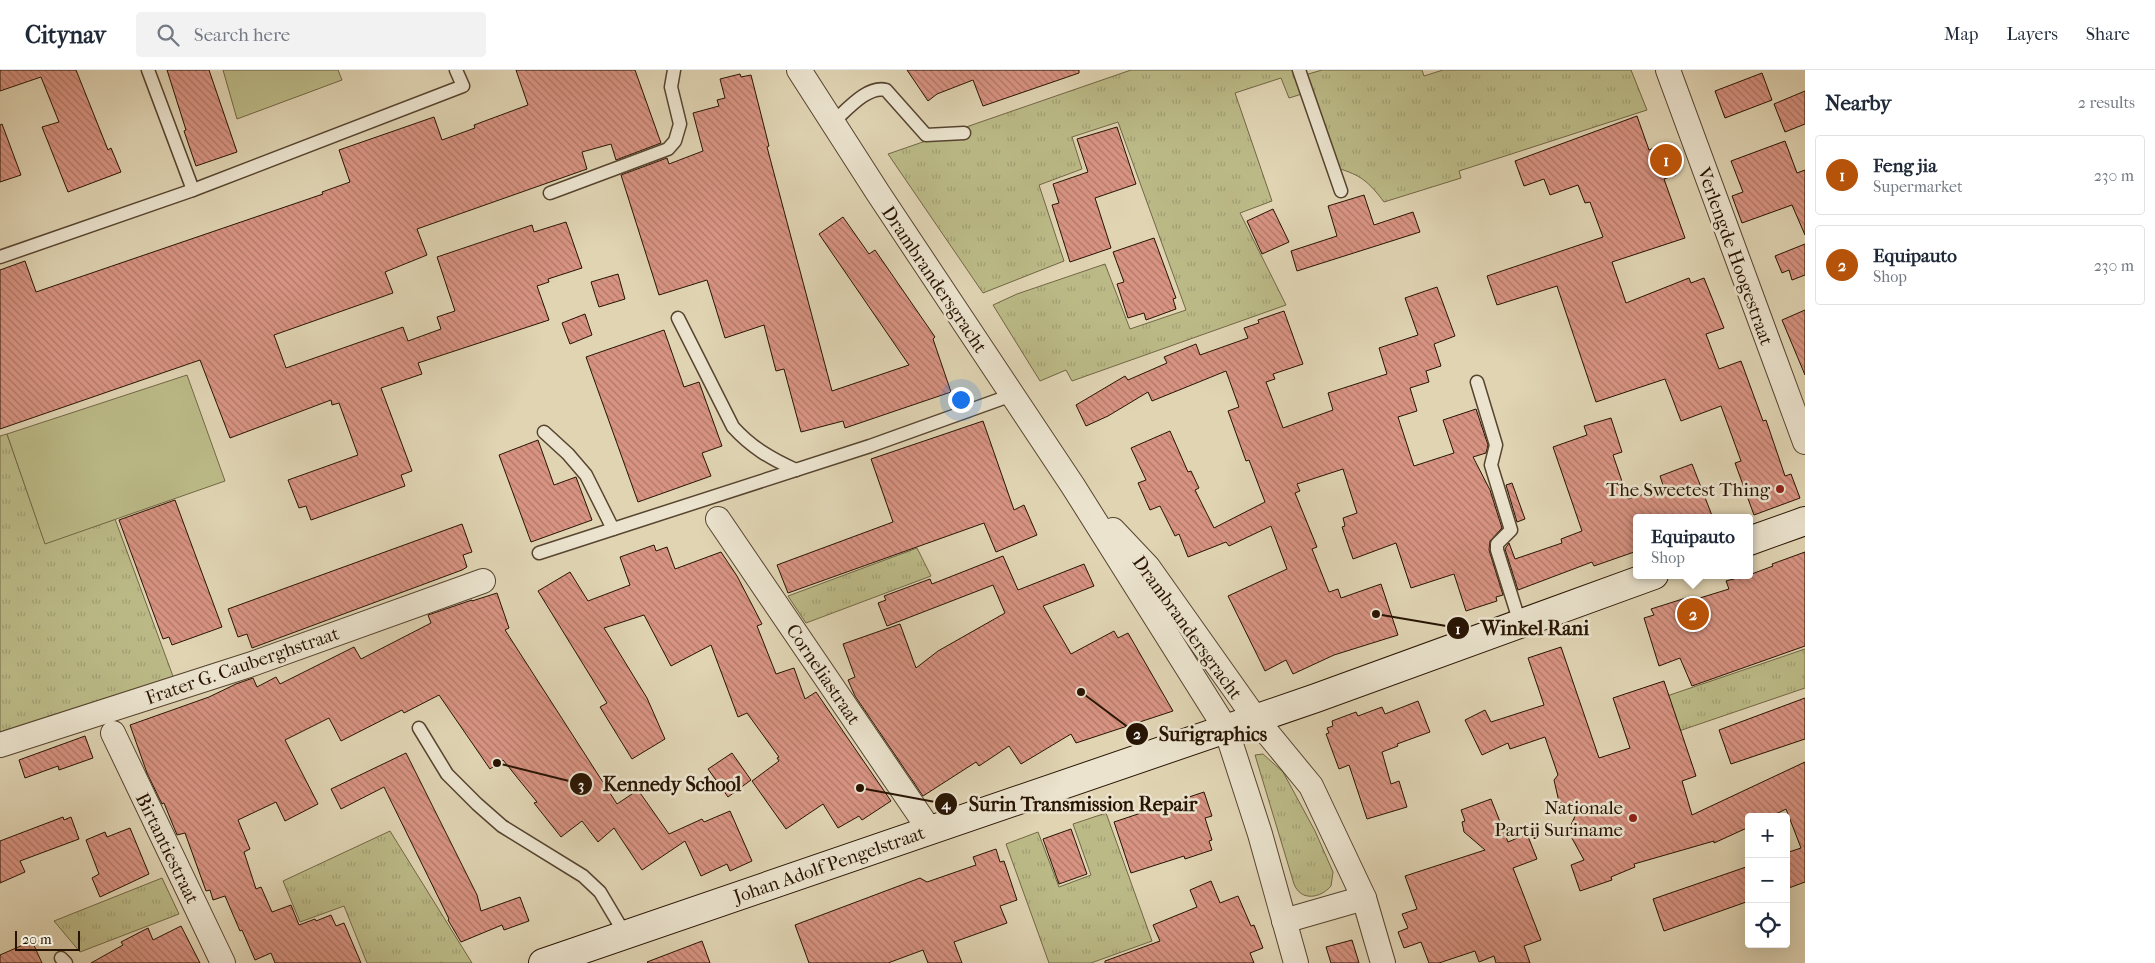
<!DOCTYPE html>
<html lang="en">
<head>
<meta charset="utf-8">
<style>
	body { margin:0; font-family:"IM FELL French Canon",serif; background:#f2f2f3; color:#1f2937 }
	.controls { position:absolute; right:15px; bottom:15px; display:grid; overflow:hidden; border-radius:5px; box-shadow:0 5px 20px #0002 }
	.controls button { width:45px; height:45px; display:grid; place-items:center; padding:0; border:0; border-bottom:1px solid #e0e1e3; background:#fff; color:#1f2937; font:25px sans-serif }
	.scale { position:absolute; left:15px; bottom:12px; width:65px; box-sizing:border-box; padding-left:5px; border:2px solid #281403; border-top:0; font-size:14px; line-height:18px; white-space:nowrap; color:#281403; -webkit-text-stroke:4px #ebe3ce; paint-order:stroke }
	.you { position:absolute; left:960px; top:329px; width:18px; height:18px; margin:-12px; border:4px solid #fff; border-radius:50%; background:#1a73e8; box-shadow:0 0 0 8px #1a73e833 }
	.badge { display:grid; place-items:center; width:32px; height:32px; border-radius:50%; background:#b45309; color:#fff; font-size:16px; font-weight:700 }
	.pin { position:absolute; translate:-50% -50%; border:2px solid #fff; box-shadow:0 1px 5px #0006 }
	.popup { position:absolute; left:1633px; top:444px; width:120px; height:65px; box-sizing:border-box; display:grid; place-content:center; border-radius:5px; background:#fff; filter:drop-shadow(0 1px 4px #0005); font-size:16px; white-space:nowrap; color:#747a83 }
	.popup b { font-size:19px; color:#1f2937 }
	.popup::after { content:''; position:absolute; left:50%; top:100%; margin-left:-10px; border:10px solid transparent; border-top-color:#fff }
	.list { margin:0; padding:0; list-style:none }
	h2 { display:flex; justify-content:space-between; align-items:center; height:65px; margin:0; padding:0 20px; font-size:21px }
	h2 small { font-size:16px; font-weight:400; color:#747a83 }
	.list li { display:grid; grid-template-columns:32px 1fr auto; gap:15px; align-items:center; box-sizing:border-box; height:80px; margin:0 10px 10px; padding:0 10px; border:1px solid #e0e1e3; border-radius:5px }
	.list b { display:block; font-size:19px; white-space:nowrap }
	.list p { margin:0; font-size:16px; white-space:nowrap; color:#747a83 }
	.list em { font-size:16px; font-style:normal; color:#747a83 }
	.icon { flex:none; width:28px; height:28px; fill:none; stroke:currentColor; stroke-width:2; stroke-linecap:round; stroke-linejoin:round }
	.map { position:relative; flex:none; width:1805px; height:893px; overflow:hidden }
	header { display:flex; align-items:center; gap:30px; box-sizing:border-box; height:70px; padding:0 25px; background:#fff; border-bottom:1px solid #e0e1e3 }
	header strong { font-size:24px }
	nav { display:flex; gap:28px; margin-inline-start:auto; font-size:18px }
	.search { width:350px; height:45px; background:#f2f2f3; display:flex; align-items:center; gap:12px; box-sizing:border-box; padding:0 18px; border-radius:5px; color:#747a83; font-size:19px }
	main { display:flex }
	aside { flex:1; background:#fff }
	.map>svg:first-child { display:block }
	.grass { fill:url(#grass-tufts); stroke:#726745 }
	.pitch { fill:#bbba87; stroke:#726745 }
	.building { fill:url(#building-back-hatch); stroke:#281403 }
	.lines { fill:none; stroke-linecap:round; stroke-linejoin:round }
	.service-casing { stroke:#56442f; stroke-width:15 }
	.minor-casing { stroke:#56442f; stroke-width:26 }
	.secondary-casing { stroke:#281403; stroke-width:30 }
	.service { stroke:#ebe3ce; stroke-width:12 }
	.minor { stroke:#ebe3ce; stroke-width:24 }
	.secondary { stroke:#ebe3ce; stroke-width:28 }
	.poi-dot { fill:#8f2418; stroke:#ebe3ce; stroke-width:2 }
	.labels { text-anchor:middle; stroke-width:5; stroke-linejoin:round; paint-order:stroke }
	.street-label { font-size:19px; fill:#281403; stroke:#ebe3ce }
	.poi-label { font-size:19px; fill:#281403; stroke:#ebe3ce; text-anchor:end }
	.leader { fill:none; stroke:#281403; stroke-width:2 }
	.callout-dot { fill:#281403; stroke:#ebe3ce; stroke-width:2 }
	.mark-label { font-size:15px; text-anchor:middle; font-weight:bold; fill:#fff }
	.callout-label { font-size:20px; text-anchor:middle; font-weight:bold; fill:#281403; stroke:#ebe3ce; stroke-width:5; stroke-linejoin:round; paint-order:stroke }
</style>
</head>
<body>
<header>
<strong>Citynav</strong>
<div class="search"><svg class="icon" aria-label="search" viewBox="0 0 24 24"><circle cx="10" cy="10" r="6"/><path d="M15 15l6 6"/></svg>Search here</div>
<nav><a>Map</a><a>Layers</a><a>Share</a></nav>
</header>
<main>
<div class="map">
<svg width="1805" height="893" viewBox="0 0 1805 893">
	<defs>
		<pattern id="grass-tufts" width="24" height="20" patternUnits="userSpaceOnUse" patternTransform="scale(1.25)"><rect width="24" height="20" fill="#bbba87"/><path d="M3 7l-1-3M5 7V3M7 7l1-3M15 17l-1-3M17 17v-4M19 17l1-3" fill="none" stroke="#a19f73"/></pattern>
		<pattern id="building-back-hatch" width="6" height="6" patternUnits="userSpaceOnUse" patternTransform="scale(1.25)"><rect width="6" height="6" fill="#d89382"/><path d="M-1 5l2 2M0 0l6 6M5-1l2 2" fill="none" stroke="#af7768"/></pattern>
	</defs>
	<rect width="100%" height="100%" fill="#e0d4b3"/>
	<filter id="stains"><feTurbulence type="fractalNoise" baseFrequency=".004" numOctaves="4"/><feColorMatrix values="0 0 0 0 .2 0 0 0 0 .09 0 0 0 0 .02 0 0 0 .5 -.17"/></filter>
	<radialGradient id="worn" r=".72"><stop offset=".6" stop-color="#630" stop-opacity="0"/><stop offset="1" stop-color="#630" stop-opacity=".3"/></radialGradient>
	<!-- grass -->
	<g class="grass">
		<polygon points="1131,0 1293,0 1302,24 1289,28 1281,8 1235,23 1272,131 1240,143 1286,235 1072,311 1066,300 1040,311 993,235 1017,224 1105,194 1130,259 1186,240 1118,52 1072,67 1082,99 1039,115 1064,191 983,223 888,84"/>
		<path d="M1322,0H1422L1424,6L1443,0H1631L1647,40L1459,101L1461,108L1384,132C1369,112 1361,105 1337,98L1305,5Z"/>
		<polygon points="7,364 45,473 115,449 174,609 0,666 0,366"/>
		<polygon points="917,478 931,506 806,553 788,526"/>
		<polygon points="1805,579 1805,618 1679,661 1667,626"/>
		<path d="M1263,684L1283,702L1315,761L1333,802L1331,816C1321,828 1301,832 1294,814L1255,685Z"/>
		<polygon points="1106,743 1152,871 1091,893 1049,893 1006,774 1038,762 1059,817 1091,805 1073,754"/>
		<polygon points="390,761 472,893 367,893 344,836 300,852 283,811"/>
		<polygon points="162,808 179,844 80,882 54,851"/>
	</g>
	<!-- pitch -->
	<g class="pitch">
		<polygon points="223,0 338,0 342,10 237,49"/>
		<polygon points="187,305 225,411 45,474 7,364"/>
	</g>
	<!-- building -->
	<g class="building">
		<polygon points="0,0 76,0 108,80 111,78 121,102 68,122 42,57 59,52 41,7 0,21"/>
		<polygon points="167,0 209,0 237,82 196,96 184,61 186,60"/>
		<polygon points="516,0 635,0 661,73 616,90 611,74 582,82 587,99 417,159 427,185 385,202 393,223 274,265 286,298 403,257 408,271 441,259 437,247 455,241 437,187 532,155 534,162 566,152 582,198 548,209 549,212 537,216 549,250 418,293 422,304 381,318 412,401 401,405 405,416 311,450 306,436 299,438 288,410 358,385 339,333 332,335 331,330 230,368 200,290 0,359 0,200 25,191 36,222 323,124 322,122 350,112 339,80 434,47 442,70 475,58 474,55 528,35"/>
		<polygon points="907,0 1079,0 1079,3 983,36 973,10 937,24 928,31"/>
		<polygon points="1762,3 1772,30 1725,48 1715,21"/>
		<polygon points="740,4 741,7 751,5 769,76 767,77 832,321 909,295 819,164 843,147 869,184 875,180 935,267 933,269 951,322 845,358 843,351 801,362 784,299 776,301 764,255 725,268 707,210 659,225 621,105 667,88 669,94 703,81 693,43 719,36 717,30 725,28 720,9"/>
		<polygon points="1805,21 1805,54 1785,62 1774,34"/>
		<polygon points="1637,46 1649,80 1664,74 1676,105 1664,109 1685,168 1612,192 1626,233 1689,208 1691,213 1704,208 1724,258 1706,264 1719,299 1741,291 1763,351 1766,350 1785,406 1791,404 1800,428 1754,445 1735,393 1741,391 1721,336 1681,351 1665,309 1596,332 1557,216 1497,235 1487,206 1603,167 1590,132 1585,133 1578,115 1550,125 1544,109 1524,116 1515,91"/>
		<polygon points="2,54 21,105 0,112 0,55"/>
		<polygon points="1117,57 1136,114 1095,128 1111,178 1070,192 1052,135 1059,133 1053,114 1088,102 1077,69"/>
		<polygon points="1785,71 1797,103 1805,100 1805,165 1792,135 1742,153 1732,126 1743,122 1731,91"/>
		<polygon points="1364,125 1374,155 1413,142 1420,162 1297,201 1291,181 1337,166 1328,136"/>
		<polygon points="1273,139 1289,172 1262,184 1247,151"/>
		<polygon points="1154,168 1176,228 1173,229 1176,239 1146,250 1144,243 1128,248 1117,214 1124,212 1113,182"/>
		<polygon points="1805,174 1805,205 1792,210 1789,200 1782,203 1775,186"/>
		<polygon points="618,204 625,229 599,237 591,212"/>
		<polygon points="1437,217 1455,266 1434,274 1441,296 1426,301 1429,312 1410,318 1417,341 1398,347 1414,396 1454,383 1443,350 1476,339 1488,375 1486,383 1473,387 1490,420 1502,458 1490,471 1489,480 1503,525 1496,527 1497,531 1466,541 1454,504 1411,518 1396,473 1353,489 1342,457 1345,456 1343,448 1357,443 1343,399 1297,414 1300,421 1295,423 1317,477 1312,479 1329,522 1338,519 1341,528 1381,514 1398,565 1334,585 1293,604 1286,590 1265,601 1228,526 1287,499 1271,456 1229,476 1226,472 1188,487 1179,464 1175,466 1160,436 1150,440 1138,413 1146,410 1131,378 1170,361 1188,402 1191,401 1199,418 1195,420 1214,458 1265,432 1249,390 1246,391 1228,341 1239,337 1226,301 1152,331 1148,322 1108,346 1086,356 1076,335 1125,306 1128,310 1167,293 1164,287 1196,274 1200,285 1248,268 1244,258 1259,253 1258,250 1284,241 1303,294 1273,304 1275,309 1266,312 1283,358 1333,340 1328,323 1387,304 1379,278 1418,265 1405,228"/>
		<polygon points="1805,240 1805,305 1782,250"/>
		<polygon points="585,244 592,265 570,274 562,253"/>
		<polygon points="664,260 684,317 699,312 722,376 702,383 711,406 638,432 586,287"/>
		<polygon points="1611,348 1622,382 1613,385 1628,429 1664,418 1660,406 1692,394 1713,448 1637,448 1637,481 1594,496 1592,492 1518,520 1505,479 1509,473 1515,489 1562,473 1561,469 1582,461 1553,377 1587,365 1584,356"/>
		<polygon points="983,351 1014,440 1024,435 1037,465 996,482 984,453 788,523 777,495 893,452 871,389"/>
		<polygon points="538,370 554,415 576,407 592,450 531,472 499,385"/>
		<polygon points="1512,413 1525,449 1517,452 1506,415"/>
		<polygon points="175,430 222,557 172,575 169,567 163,569 119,450"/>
		<polygon points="462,454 472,482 463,485 467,497 462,500 252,578 247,564 238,567 228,539"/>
		<polygon points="654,475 656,481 667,477 675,499 721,482 737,506 762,554 757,556 776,604 794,598 805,629 816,622 891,731 862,750 859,746 838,758 823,734 786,759 752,711 779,691 777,688 779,687 747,643 738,647 711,575 671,596 644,545 604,558 647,628 665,669 632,689 600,637 607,633 538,521 570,502 588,531 630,515 620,487"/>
		<polygon points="1805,482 1805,576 1692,616 1680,588 1659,596 1644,548 1654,545 1651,539 1689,527 1690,531 1729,519 1726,511 1749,505 1773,496 1772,494"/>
		<polygon points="1003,486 1018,520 1084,494 1094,516 1043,536 1071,584 1114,561 1118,568 1128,563 1173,641 1076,673 1071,664 1021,694 1009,676 979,696 976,692 923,726 855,626 848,610 855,607 843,574 900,554 916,598 938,581 1005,543 993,515 887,556 878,533 886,530 884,526 930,509 932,514"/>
		<polygon points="497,523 509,558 505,560 617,734 638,720 669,764 702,749 704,752 730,741 752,791 730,801 727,794 701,806 685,771 642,800 614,758 598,772 582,751 561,767 534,733 537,732 503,690 490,699 439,625 404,643 402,640 341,671 329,648 285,670 318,734 285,751 276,732 238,750 250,779 244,782 256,819 261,817 272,842 291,835 299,855 315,849 316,851 331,845 336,856 344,853 361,893 275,893 271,883 255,890 242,860 240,861 225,826 213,830 210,820 206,821 185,763 177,765 164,733 162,734 147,703 130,655 209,627 236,614 253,608 257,617 276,607 280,614 354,577 361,589 431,553 428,545 472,530 472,531"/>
		<polygon points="1561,577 1599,688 1630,678 1613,628 1664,611 1696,706 1682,711 1692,745 1805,692 1805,812 1786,819 1786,783 1801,778 1786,739 1770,747 1749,747 1749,757 1714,773 1714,771 1634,794 1635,797 1611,807 1612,810 1580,821 1571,795 1584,790 1568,761 1578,740 1559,732 1554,710 1558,705 1545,667 1510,679 1508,673 1482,685 1465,650 1485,640 1491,652 1544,635 1528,588"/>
		<polygon points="1805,628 1805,669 1731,694 1719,660"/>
		<polygon points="1418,631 1430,662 1397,674 1398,676 1382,682 1391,714 1399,711 1407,737 1367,749 1349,695 1339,699 1326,664 1329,663 1327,658 1333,656 1332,651 1356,642 1358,646 1382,637 1385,644"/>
		<polygon points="85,666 93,688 59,700 58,696 25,708 19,690"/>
		<polygon points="406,683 477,825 481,841 520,827 529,851 504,860 502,855 461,872 448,850 449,849 384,717 341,739 331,719"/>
		<polygon points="732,683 751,710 728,727 708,699"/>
		<polygon points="1204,722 1212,746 1205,748 1212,770 1209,771 1212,780 1185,789 1184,786 1131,803 1114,752"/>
		<polygon points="1491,729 1508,772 1527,764 1537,789 1513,798 1541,870 1524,876 1530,893 1496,893 1494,886 1479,892 1475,881 1439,893 1429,893 1421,872 1404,878 1398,862 1408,858 1402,844 1417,839 1405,806 1485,780 1464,762 1462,752 1465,751 1461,740"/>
		<polygon points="63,747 64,750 71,747 79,769 20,791 25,802 0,813 0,771"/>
		<polygon points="130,758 149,804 100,827 92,808 99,804 86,770 105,762 107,767"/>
		<polygon points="1071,759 1087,804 1059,814 1043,769"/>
		<polygon points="996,779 1000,792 1004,791 1017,830 1000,836 1007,853 954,872 962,893 928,893 923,880 888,893 809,893 795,855 920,808 927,812 976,795 973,787"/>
		<polygon points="1749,796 1749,831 1664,861 1653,829"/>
		<polygon points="1211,811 1220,833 1238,826 1251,856 1254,855 1263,878 1250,883 1254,893 1105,893 1105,891 1160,871 1153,855 1197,837 1190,820"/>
		<polygon points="181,856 200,893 91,893 123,875 121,872 148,858 153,870"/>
		<polygon points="1352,870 1359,893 1331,893 1326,877"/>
		<polygon points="32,871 42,893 0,893 0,885"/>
		<polygon points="702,871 710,893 648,893 647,892"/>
	</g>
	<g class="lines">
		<defs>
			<g id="service">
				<polyline points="148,0 193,120"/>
				<polyline points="1299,0 1341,121"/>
				<path d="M832,53C846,41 867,15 886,20L926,65L964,63"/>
				<polyline points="550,123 668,79 675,71 680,54 671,17 674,0"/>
				<polyline points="0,187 193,120 463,16 456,0"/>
				<path d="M678,248L733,357C751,377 771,389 796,400"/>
				<polyline points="1477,312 1496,375 1491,395 1511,460 1497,474 1497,480 1520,553"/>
				<polyline points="544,362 568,384 586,405 613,459"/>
				<polyline points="539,483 870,376 1012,325"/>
				<polyline points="419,658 447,704 477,734 502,756 583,806 600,822 625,864"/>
				<polyline points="61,888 66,893"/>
			</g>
			<g id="minor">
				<polyline points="799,0 878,123 1073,416 1226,659 1260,764 1296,893"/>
				<polyline points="1668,0 1805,372"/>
				<polyline points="718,449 929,759"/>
				<polyline points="1113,460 1148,497 1255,648 1311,716 1364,828 1383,893"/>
				<polyline points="113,663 223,893"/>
				<polyline points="0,675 249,595 483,511"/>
				<polyline points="1284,851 1364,828"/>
			</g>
			<g id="secondary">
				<polyline points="1749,471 1805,451"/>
				<polyline points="543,893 1316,628 1654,505"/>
			</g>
		</defs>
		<!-- service casing -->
		<use href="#service" class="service-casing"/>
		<!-- minor casing -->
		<use href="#minor" class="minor-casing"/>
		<!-- secondary casing -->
		<use href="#secondary" class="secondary-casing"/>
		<!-- service -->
		<use href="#service" class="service"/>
		<!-- minor -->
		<use href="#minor" class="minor"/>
		<!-- secondary -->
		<use href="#secondary" class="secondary"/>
	</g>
	<!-- markers -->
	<g class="poi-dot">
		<circle cx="1780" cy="419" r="5"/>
		<circle cx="1633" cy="748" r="5"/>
	</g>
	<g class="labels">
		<!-- street labels -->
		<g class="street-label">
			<text transform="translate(1736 186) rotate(70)" y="7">Verlengde Hoogestraat</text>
			<text transform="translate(935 209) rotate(56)" y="7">Drambrandersgracht</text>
			<text transform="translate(1188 557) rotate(54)" y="7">Drambrandersgracht</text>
			<text transform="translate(242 595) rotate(-19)" y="7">Frater G. Cauberghstraat</text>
			<text transform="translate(824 604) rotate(56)" y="7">Corneliastraat</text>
			<text transform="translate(168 778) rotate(64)" y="7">Birtantiestraat</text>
			<text transform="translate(829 794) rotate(-19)" y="7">Johan Adolf Pengelstraat</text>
		</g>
		<!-- poi labels -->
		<g class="poi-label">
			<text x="1770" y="426">The Sweetest Thing</text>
			<text x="1623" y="744">Nationale<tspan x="1623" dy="22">Partij Suriname</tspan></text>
		</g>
	</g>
	<!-- callouts -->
	<path class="leader" d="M1376 544L1458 558M1081 622L1137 664M497 693L581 714M860 718L946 734"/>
	<g class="callout-dot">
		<circle cx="1376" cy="544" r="5"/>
		<circle cx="1081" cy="622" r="5"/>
		<circle cx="497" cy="693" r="5"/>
		<circle cx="860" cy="718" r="5"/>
		<circle cx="1458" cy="558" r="12"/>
		<circle cx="1137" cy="664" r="12"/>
		<circle cx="581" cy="714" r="12"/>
		<circle cx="946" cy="734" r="12"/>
	</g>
	<g class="mark-label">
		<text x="1458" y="564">1</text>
		<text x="1137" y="669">2</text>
		<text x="581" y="720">3</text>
		<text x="946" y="739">4</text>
	</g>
	<g class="callout-label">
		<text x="1535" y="565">Winkel Rani</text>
		<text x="1213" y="671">Surigraphics</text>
		<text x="672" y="721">Kennedy School</text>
		<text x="1083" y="741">Surin Transmission Repair</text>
	</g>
	<rect width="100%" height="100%" filter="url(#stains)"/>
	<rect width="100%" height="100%" fill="url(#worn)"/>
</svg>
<div class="controls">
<button>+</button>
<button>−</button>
<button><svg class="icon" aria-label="locate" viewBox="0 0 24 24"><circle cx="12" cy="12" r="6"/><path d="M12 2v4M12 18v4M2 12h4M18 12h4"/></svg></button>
</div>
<div class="scale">20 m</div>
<div class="you"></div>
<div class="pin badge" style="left:1666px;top:90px">1</div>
<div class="pin badge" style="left:1693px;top:544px">2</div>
<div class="popup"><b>Equipauto</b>Shop</div>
</div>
<aside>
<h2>Nearby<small>2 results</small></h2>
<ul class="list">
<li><span class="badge">1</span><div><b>Feng jia</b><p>Supermarket</p></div><em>230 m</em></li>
<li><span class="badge">2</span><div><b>Equipauto</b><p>Shop</p></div><em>230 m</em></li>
</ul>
</aside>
</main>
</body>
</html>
